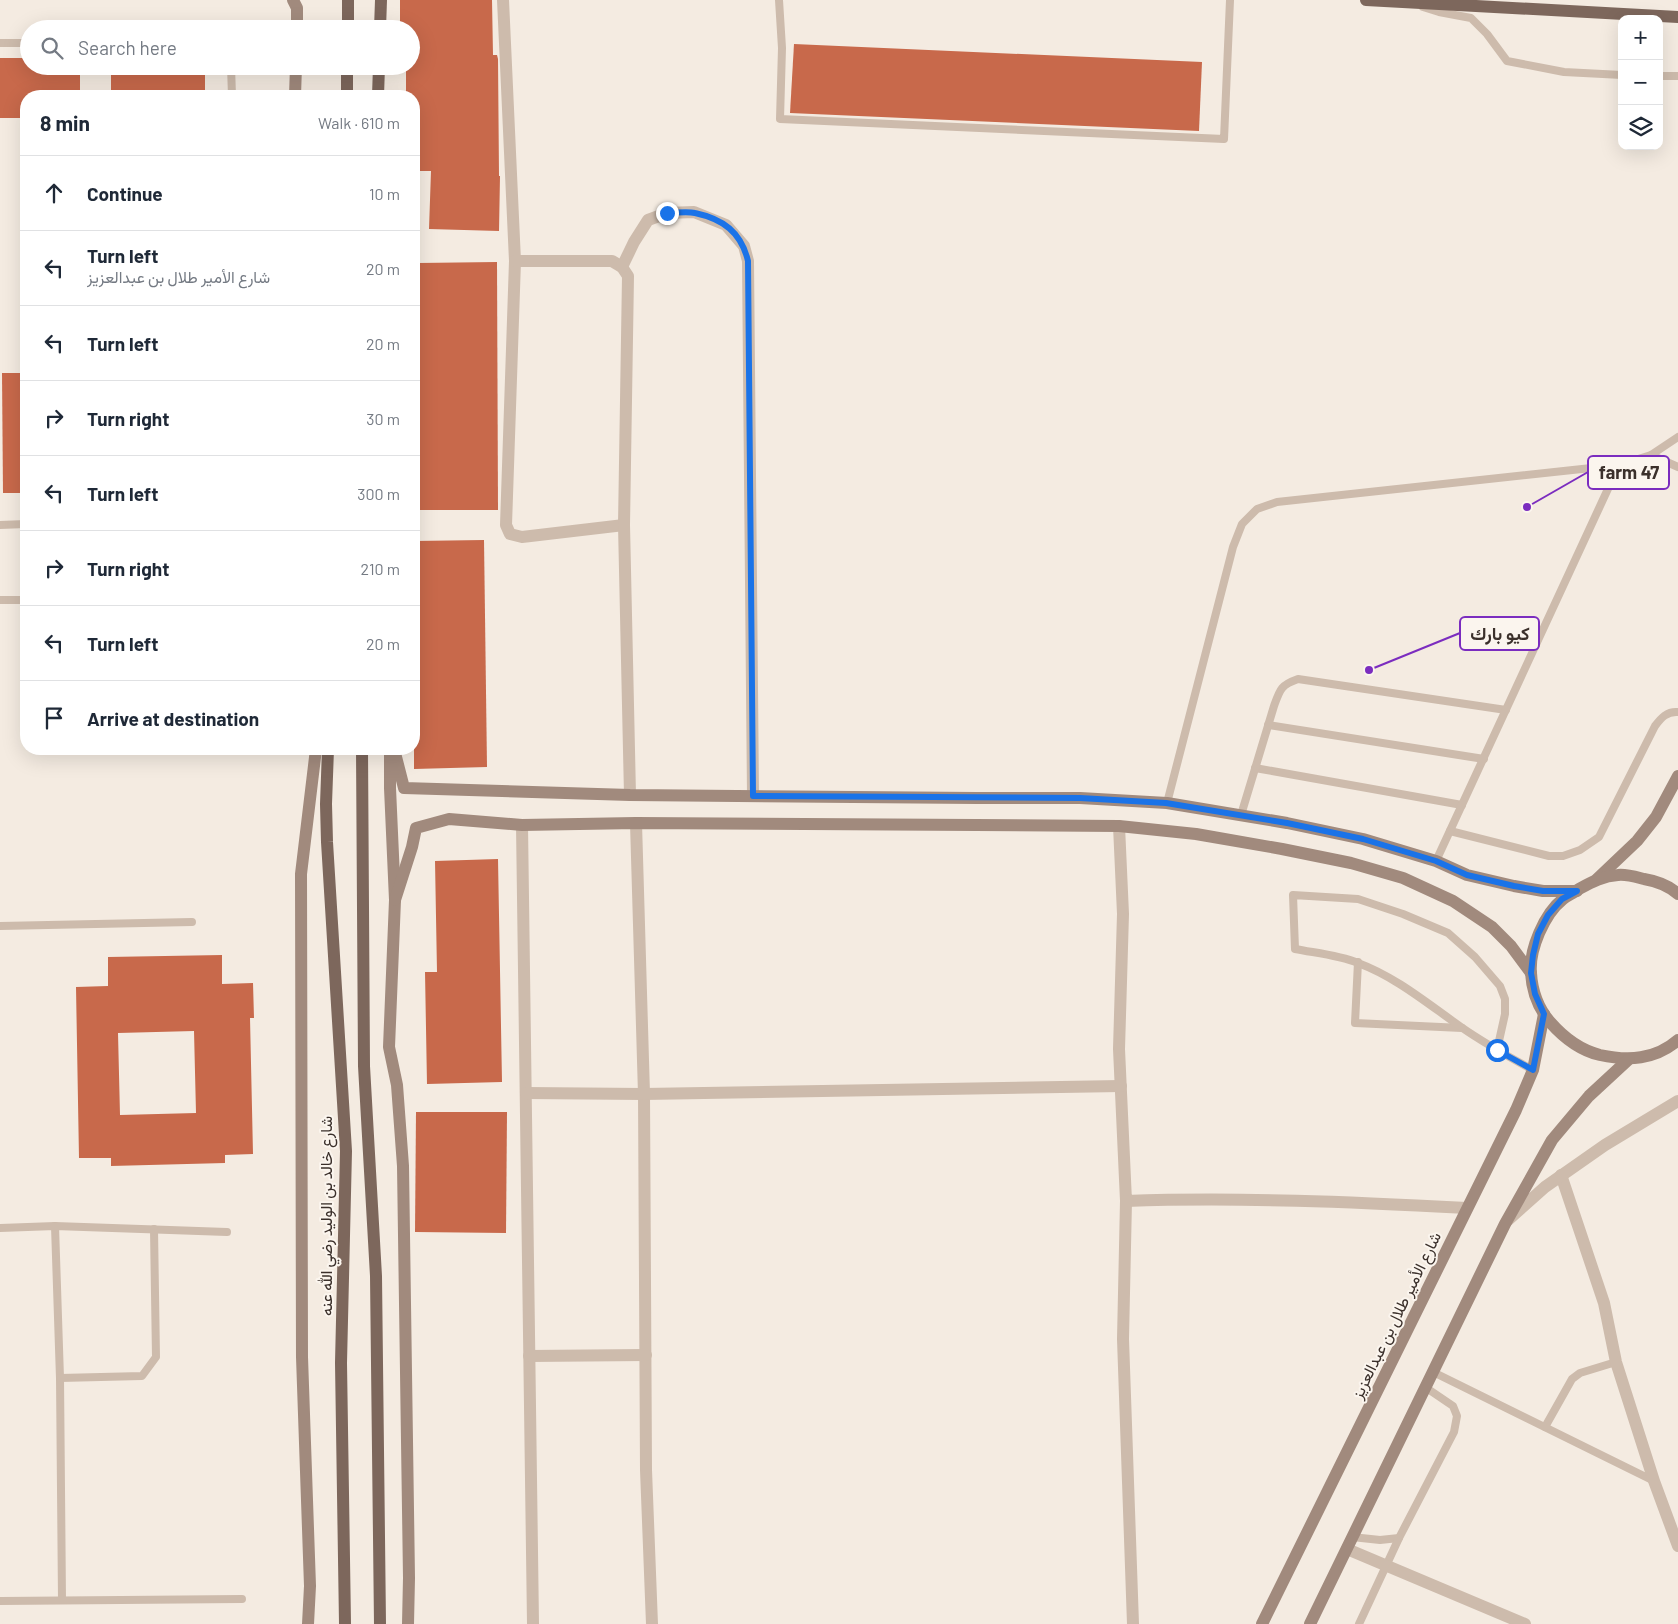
<!DOCTYPE html>
<html lang="en">
<head>
<meta charset="utf-8">
<style>
	body { margin:0; font-family:Barlow,Vazirmatn,sans-serif; background:#f2f2f3; color:#1f2937 }
	.controls { position:absolute; right:15px; top:15px; display:grid; overflow:hidden; border-radius:10px; box-shadow:0 5px 20px #0002 }
	.controls button { width:45px; height:45px; display:grid; place-items:center; padding:0; border:0; border-bottom:1px solid #e0e1e3; background:#fff; color:#1f2937; font:25px sans-serif }
	.stop { position:absolute; width:15px; height:15px; margin:-11px; border:4px solid #1a73e8; border-radius:50%; background:#fff }
	.stop.end { background:#1a73e8; border-color:#fff; box-shadow:0 1px 5px #0008 }
	.list { margin:0; padding:0; list-style:none }
	h2 { display:flex; justify-content:space-between; align-items:center; height:65px; margin:0; padding:0 20px; font-size:21px }
	h2 small { font-size:16px; font-weight:400; color:#747a83 }
	.list li { display:grid; grid-template-columns:32px 1fr auto; gap:15px; align-items:center; box-sizing:border-box; height:75px; padding:0 20px; border-top:1px solid #e0e1e3 }
	.list b { display:block; font-size:19px; white-space:nowrap }
	.list p { margin:0; font-size:16px; white-space:nowrap; color:#747a83 }
	.list em { font-size:16px; font-style:normal; color:#747a83 }
	.icon { flex:none; width:28px; height:28px; fill:none; stroke:currentColor; stroke-width:2; stroke-linecap:round; stroke-linejoin:round }
	.map { position:relative; flex:none; width:1678px; height:1624px; overflow:hidden }
	.search { position:absolute; background:#fff; box-shadow:0 5px 20px #0002; left:20px; top:20px; width:400px; height:55px; display:flex; align-items:center; gap:12px; box-sizing:border-box; padding:0 18px; border-radius:28px; color:#747a83; font-size:19px }
	.panel { position:absolute; background:#fff; box-shadow:0 5px 20px #0002; left:20px; top:90px; width:400px; height:665px; border-radius:20px }
	.map>svg:first-child { display:block }
	.building { fill:#c8694b; fill-rule:evenodd }
	.lines { fill:none; stroke-linecap:round; stroke-linejoin:round }
	.lane { stroke:#cdbbac; stroke-width:8 }
	.street { stroke:#cdbbac; stroke-width:12 }
	.secondary { stroke:#a18a7d; stroke-width:12 }
	.primary { stroke:#7d675c; stroke-width:12 }
	.route { stroke:#1a73e8; stroke-width:6 }
	.labels { text-anchor:middle; stroke-width:4; stroke-linejoin:round; paint-order:stroke }
	.street-label { font-size:16px; fill:#3b302b; stroke:#fbf5ee }
	.leader { fill:none; stroke:#7b2cbf; stroke-width:2 }
	.callout-dot { fill:#7b2cbf; stroke:#fbf5ee; stroke-width:2 }
	.callout { fill:#fbf5ee; stroke:#7b2cbf; stroke-width:2 }
	.callout-label { font-size:18px; text-anchor:middle; font-weight:bold; fill:#3b302b }
</style>
</head>
<body>
<div class="map">
<svg width="1678" height="1624" viewBox="0 0 1678 1624">
	<rect width="100%" height="100%" fill="#f4ebe1"/>
	<!-- building -->
	<g class="building">
		<polygon points="400,0 492,0 493,55 497,55 498,59 499,176 500,176 499,231 429,229 431,171 414,171 414,96 406,96 406,66 411,66 411,29 400,29"/>
		<polygon points="794,44 1202,62 1199,131 790,113"/>
		<polygon points="0,58 29,58 29,66 80,66 80,96 26,96 26,118 0,118"/>
		<rect x="111" y="66" width="94" height="30"/>
		<polygon points="497,262 498,510 420,510 418,263"/>
		<polygon points="2,373 26,373 26,493 3,493"/>
		<polygon points="484,540 487,767 414,769 414,541"/>
		<polygon points="498,859 502,1082 427,1084 425,972 437,972 435,861"/>
		<path d="M222,955V984L253,983L254,1018H250L253,1154L225,1155V1163L111,1166V1158H79L76,987L108,986V957ZM194,1031L196,1113L120,1115L118,1033Z"/>
		<polygon points="416,1112 507,1112 506,1233 415,1232"/>
	</g>
	<g class="lines">
		<!-- lane -->
		<g class="lane">
			<polyline points="779,0 782,48 780,119 1224,139 1230,0"/>
			<polyline points="1423,7 1439,12 1471,18 1487,34 1507,61 1564,72 1622,75"/>
			<polyline points="0,43 29,43"/>
			<polyline points="231,66 232,96"/>
			<polyline points="1659,76 1678,76"/>
			<polyline points="1651,455 1678,437"/>
			<polyline points="0,525 26,524"/>
			<polyline points="0,600 26,600"/>
			<polyline points="1268,725 1484,759"/>
			<polyline points="1255,768 1462,805"/>
			<polyline points="1167,803 1233,547 1242,524 1257,509 1277,502 1619,465"/>
			<path d="M1241,815L1274,706C1280,689 1281,685 1298,679L1506,710"/>
			<path d="M1450,831L1549,856H1563L1580,850L1599,837L1655,726C1661,718 1667,711 1678,712"/>
			<polyline points="1436,861 1619,465 1651,455 1678,467"/>
			<polyline points="0,926 192,922"/>
			<polyline points="1358,962 1355,1023 1462,1028"/>
			<path d="M1497,1050L1505,1014V999L1500,986L1475,957L1448,933L1403,914L1358,899L1293,895L1295,949C1315,953 1339,955 1358,963C1396,977 1428,1004 1461,1027C1484,1043 1509,1057 1533,1070"/>
			<polyline points="55,1226 60,1378 62,1600"/>
			<polyline points="0,1228 55,1226 227,1232"/>
			<polyline points="1433,1372 1654,1481"/>
			<polyline points="60,1378 142,1376 156,1357 154,1229"/>
			<polyline points="1545,1427 1572,1379 1580,1373 1616,1362"/>
			<polyline points="1352,1537 1380,1540 1399,1538 1454,1432 1457,1416 1453,1406 1425,1387"/>
			<polyline points="0,1601 242,1599"/>
			<polyline points="1359,1624 1399,1538"/>
		</g>
		<!-- street -->
		<g class="street">
			<polyline points="503,0 515,261 506,525 510,534 522,537 624,525"/>
			<polyline points="515,261 612,261 622,267 628,276 624,525 630,795"/>
			<polyline points="622,267 634,242 648,220 667,213 694,212 726,225 744,246 748,261 753,796"/>
			<polyline points="636,823 644,1094 646,1470 652,1624"/>
			<polyline points="522,825 533,1624"/>
			<path d="M1119,826L1123,914L1119,1049L1126,1201C1240,1197 1353,1202 1467,1208"/>
			<polyline points="526,1093 644,1094 1121,1086"/>
			<polyline points="1561,1175 1604,1303 1616,1362 1654,1481 1678,1546"/>
			<polyline points="1126,1201 1123,1339 1133,1624"/>
			<polyline points="1508,1220 1545,1187 1605,1145 1678,1101"/>
			<polyline points="529,1356 646,1355"/>
			<polyline points="1347,1549 1525,1624"/>
		</g>
		<!-- secondary -->
		<g class="secondary">
			<polyline points="293,0 297,8 297,29"/>
			<polyline points="295,96 296,66"/>
			<polyline points="394,749 404,788 630,795 976,798 1080,798 1167,803 1287,823 1363,839 1436,861 1467,875 1514,886 1543,891 1577,891"/>
			<polyline points="390,753 390,788 395,900 389,1047 397,1085 403,1166 409,1578 408,1624"/>
			<polyline points="1597,879 1637,841 1656,817 1678,776"/>
			<path d="M1678,894C1669,886 1656,881 1644,879C1636,877 1626,874 1618,875C1603,876 1592,882 1579,889C1574,893 1568,895 1563,899C1544,914 1529,950 1531,973C1532,991 1539,1009 1550,1022C1564,1038 1579,1050 1600,1055C1628,1061 1655,1060 1678,1040"/>
			<polyline points="395,900 412,847 416,828 449,819 522,825 636,823 1119,826 1196,834 1282,849 1351,863 1403,878 1453,901 1492,927 1511,946 1531,973"/>
			<polyline points="308,1624 310,1586 302,1357 301,874 316,749"/>
			<polyline points="1262,1624 1516,1110 1533,1070 1544,1014"/>
			<polyline points="1310,1624 1505,1224 1552,1140 1589,1096 1629,1059"/>
		</g>
		<!-- primary -->
		<g class="primary">
			<polyline points="1366,0 1678,17"/>
			<polyline points="348,29 348,0"/>
			<polyline points="380,29 381,0"/>
			<polyline points="347,96 347,66"/>
			<polyline points="378,96 379,66"/>
			<polyline points="328,749 326,804 327,842 346,1151 341,1363 345,1624"/>
			<polyline points="362,749 364,1066 376,1276 380,1624"/>
		</g>
	</g>
	<g class="lines">
		<!-- route -->
		<path class="route" d="M667,213C676,213 687,211 695,213C723,219 741,232 748,261L753,796L1080,798L1166,803L1287,823L1363,839L1436,861L1467,875L1514,886L1543,891H1577L1562,899L1548,915L1538,934L1533,955L1531,973L1535,994L1544,1014L1533,1070L1497,1050"/>
	</g>
	<g class="labels">
		<!-- street labels -->
		<g class="street-label">
			<text transform="translate(326 1216) rotate(-90)" y="6">شارع خالد بن الوليد رضي الله عنه</text>
			<text transform="translate(1396 1315) rotate(-64)" y="6">شارع الأمير طلال بن عبدالعزيز</text>
		</g>
	</g>
	<!-- callouts -->
	<path class="leader" d="M1527 507L1588 472M1369 670L1460 633"/>
	<g class="callout-dot">
		<circle cx="1527" cy="507" r="5"/>
		<circle cx="1369" cy="670" r="5"/>
	</g>
	<g class="callout">
		<rect x="1588" y="456" width="81" height="33" rx="5"/>
		<rect x="1460" y="617" width="79" height="33" rx="5"/>
	</g>
	<g class="callout-label">
		<text x="1629" y="479">farm 47</text>
		<text x="1500" y="640">كيو بارك</text>
	</g>
</svg>
<div class="controls">
<button>+</button>
<button>−</button>
<button><svg class="icon" aria-label="layers" viewBox="0 0 24 24"><path d="M12 4l9 5-9 5-9-5zM3 14l9 5 9-5"/></svg></button>
</div>
<div class="stop" style="left:1497px;top:1050px"></div>
<div class="stop end" style="left:667px;top:213px"></div>
<div class="search"><svg class="icon" aria-label="search" viewBox="0 0 24 24"><circle cx="10" cy="10" r="6"/><path d="M15 15l6 6"/></svg>Search here</div>
<section class="panel">
<h2>8 min<small>Walk · 610 m</small></h2>
<ul class="list">
<li><svg class="icon" aria-label="ahead" viewBox="0 0 24 24"><path d="M12 20V5M6 11l6-6 6 6"/></svg><div><b>Continue</b></div><em>10 m</em></li>
<li><svg class="icon" aria-label="left" viewBox="0 0 24 24"><path d="M17 20v-9H6M10 6l-5 5 5 5"/></svg><div><b>Turn left</b><p>شارع الأمير طلال بن عبدالعزيز</p></div><em>20 m</em></li>
<li><svg class="icon" aria-label="left" viewBox="0 0 24 24"><path d="M17 20v-9H6M10 6l-5 5 5 5"/></svg><div><b>Turn left</b></div><em>20 m</em></li>
<li><svg class="icon" aria-label="right" viewBox="0 0 24 24"><path d="M7 20v-9h11M14 6l5 5-5 5"/></svg><div><b>Turn right</b></div><em>30 m</em></li>
<li><svg class="icon" aria-label="left" viewBox="0 0 24 24"><path d="M17 20v-9H6M10 6l-5 5 5 5"/></svg><div><b>Turn left</b></div><em>300 m</em></li>
<li><svg class="icon" aria-label="right" viewBox="0 0 24 24"><path d="M7 20v-9h11M14 6l5 5-5 5"/></svg><div><b>Turn right</b></div><em>210 m</em></li>
<li><svg class="icon" aria-label="left" viewBox="0 0 24 24"><path d="M17 20v-9H6M10 6l-5 5 5 5"/></svg><div><b>Turn left</b></div><em>20 m</em></li>
<li><svg class="icon" aria-label="arrive" viewBox="0 0 24 24"><path d="M6 21V4h12l-3 4 3 4H6"/></svg><div><b>Arrive at destination</b></div></li>
</ul>
</section>
</div>
</body>
</html>
